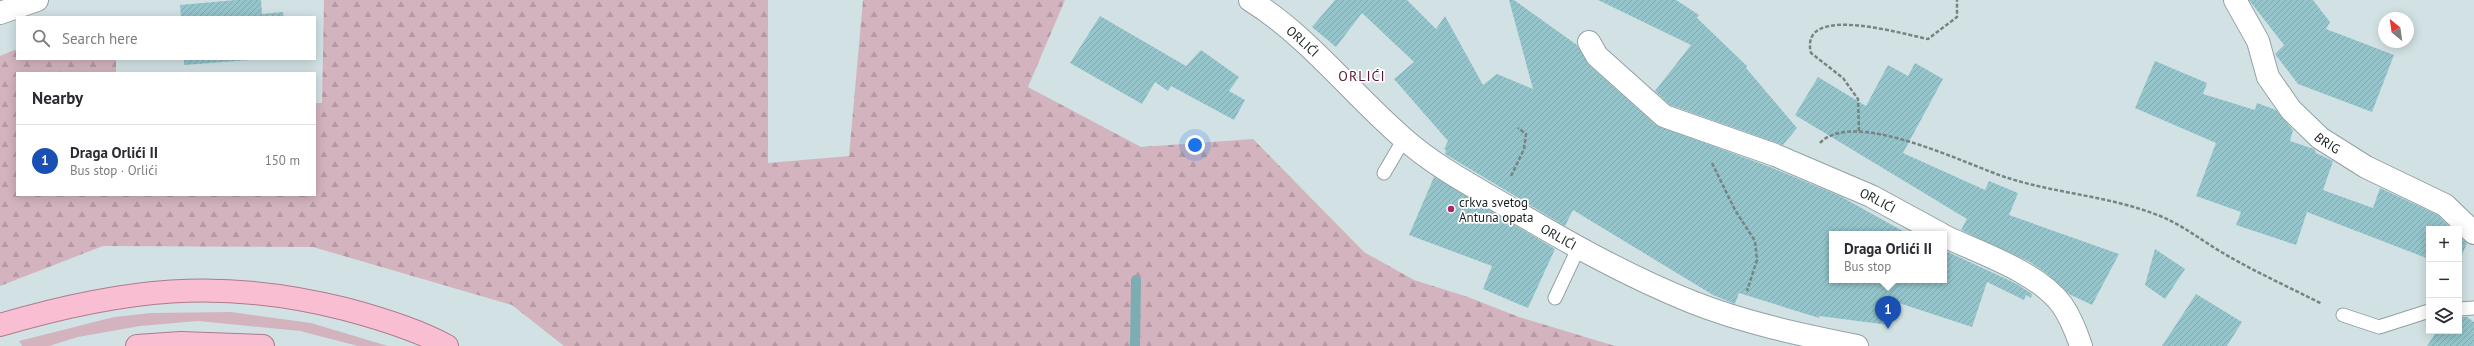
<!DOCTYPE html>
<html lang="en">
<head>
<meta charset="utf-8">
<style>
	body { margin:0; font-family:"PT Sans",sans-serif; background:#f2f2f3; color:#2b2b33 }
	.controls { position:absolute; right:12px; bottom:12px; display:grid; overflow:hidden; border-radius:0px; box-shadow:0 2px 10px #0003 }
	.controls button { width:36px; height:36px; display:grid; place-items:center; padding:0; border:0; border-bottom:1px solid #e1e1e2; background:#fff; color:#2b2b33; font:20px sans-serif }
	.compass { position:absolute; left:2378px; top:12px; width:36px; height:36px; border-radius:50%; background:#fff; box-shadow:0 2px 10px #0003; rotate:331deg }
	.you { position:absolute; left:1195px; top:145px; width:14px; height:14px; margin:-10px; border:3px solid #fff; border-radius:50%; background:#1a73e8; box-shadow:0 0 0 6px #1a73e833 }
	.badge { display:grid; place-items:center; width:26px; height:26px; border-radius:50%; background:#af2668; color:#fff; font-size:13px; font-weight:700 }
	.pin { position:absolute; translate:-50% -33px; filter:drop-shadow(0 1px 2px #0008) }
	.pin::after { content:''; position:absolute; top:21px; width:14px; height:12px; background:inherit; clip-path:polygon(0 0,100% 0,50% 100%) }
	.popup { position:absolute; left:1829px; top:231px; width:118px; height:52px; box-sizing:border-box; display:grid; place-content:center; border-radius:0px; background:#fff; filter:drop-shadow(0 1px 3px #0005); font-size:13px; white-space:nowrap; color:#7c7c81 }
	.popup b { font-size:15px; color:#2b2b33 }
	.popup::after { content:''; position:absolute; left:50%; top:100%; margin-left:-8px; border:8px solid transparent; border-top-color:#fff }
	.list { margin:0; padding:0; list-style:none }
	h2 { display:flex; justify-content:space-between; align-items:center; height:52px; margin:0; padding:0 16px; font-size:17px }
	h2 small { font-size:13px; font-weight:400; color:#7c7c81 }
	.list li { display:grid; grid-template-columns:26px 1fr auto; gap:12px; align-items:center; box-sizing:border-box; height:72px; padding:0 16px; border-top:1px solid #e1e1e2 }
	.list b { display:block; font-size:15px; white-space:nowrap }
	.list p { margin:0; font-size:13px; white-space:nowrap; color:#7c7c81 }
	.list em { font-size:13px; font-style:normal; color:#7c7c81 }
	.icon { flex:none; width:22px; height:22px; fill:none; stroke:currentColor; stroke-width:2; stroke-linecap:round; stroke-linejoin:round }
	.map { position:relative; flex:none; width:2474px; height:346px; overflow:hidden }
	.search { position:absolute; background:#fff; box-shadow:0 2px 10px #0003; left:16px; top:16px; width:300px; height:44px; display:flex; align-items:center; gap:10px; box-sizing:border-box; padding:0 14px; border-radius:0px; color:#7c7c81; font-size:15px }
	.panel { position:absolute; background:#fff; box-shadow:0 2px 10px #0003; left:16px; top:72px; width:300px; height:124px; border-radius:0px }
	.map>svg:first-child { display:block }
	.grass { fill:#d3b4be }
	.forest { fill:url(#forest-firs) }
	.lines { fill:none; stroke-linecap:round; stroke-linejoin:round }
	.stream { stroke:#7eacb3; stroke-width:10 }
	.building { fill:url(#building-hatch) }
	.service-casing { stroke:#92a1a4; stroke-width:15 }
	.minor-casing { stroke:#92a1a4; stroke-width:24 }
	.tertiary-casing { stroke:#92a1a4; stroke-width:24 }
	.trunk-casing { stroke:#ab7c8d; stroke-width:24 }
	.path { stroke:#788384; stroke-width:2.5; stroke-dasharray:4 2; stroke-linecap:butt }
	.service { stroke:#fff; stroke-width:13 }
	.minor { stroke:#fff; stroke-width:22 }
	.tertiary { stroke:#fff; stroke-width:22 }
	.trunk { stroke:#fabed3; stroke-width:22 }
	.poi-dot { fill:#af2668; stroke:#fff; stroke-width:1.5 }
	.labels { text-anchor:middle; stroke-width:3.5; stroke-linejoin:round; paint-order:stroke }
	.street-label { font-size:13px; fill:#1a2020; stroke:#fff }
	.poi-label { font-size:13px; fill:#1a2020; stroke:#fff; text-anchor:start }
	.neighbourhood-label { font-size:14px; letter-spacing:1px; fill:#581734; stroke:#fff }
</style>
</head>
<body>
<div class="map">
<svg width="2474" height="346" viewBox="0 0 2474 346">
	<defs>
		<pattern id="forest-firs" width="22" height="20" patternUnits="userSpaceOnUse"><rect width="22" height="20" fill="#d3b4be"/><path d="M5 1l3.5 6h-7zM16 11l3.5 6h-7z" fill="#b59aa3"/></pattern>
		<pattern id="building-hatch" width="6" height="6" patternUnits="userSpaceOnUse"><rect width="6" height="6" fill="#95c5cb"/><path d="M-1 1l2-2M0 6l6-6M5 7l2-2" fill="none" stroke="#80a9ae"/></pattern>
	</defs>
	<rect width="100%" height="100%" fill="#d2e2e4"/>
	<!-- grass -->
	<polygon class="grass" points="231,312 311,323 388,346 358,346 300,331 198,321 140,326 78,337 49,346 22,346 19,341 114,317 151,313"/>
	<!-- forest -->
	<polygon class="forest" points="324,0 768,0 768,163 849,156 863,0 1065,0 1028,87 1141,147 1253,139 1364,252 1414,280 1468,297 1519,317 1615,346 564,346 512,305 313,247 103,246 0,286 0,56 17,49 17,59 116,59 116,73 17,73 17,195 315,195 315,103 322,103"/>
	<g class="lines">
		<!-- stream -->
		<polyline class="stream" points="1135,346 1136,280"/>
	</g>
	<!-- building -->
	<g class="building">
		<polygon points="236,0 261,0 262,14 283,12 284,17 181,17 180,5"/>
		<polygon points="1335,0 1407,0 1436,29 1445,16 1483,85 1497,74 1533,89 1509,0 1514,0 1577,45 1589,65 1656,125 1770,167 1840,196 1908,234 1832,234 1832,280 1944,280 1944,254 1946,255 1948,252 2017,284 2032,294 2031,298 2026,295 2024,300 1987,282 1972,327 1899,303 1889,325 1819,316 1819,318 1739,293 1735,304 1713,295 1573,210 1565,226 1445,154 1446,150 1444,149 1448,141 1394,79 1414,62 1362,13 1336,47 1312,27"/>
		<polygon points="1598,0 1676,0 1699,15 1697,18 1747,66 1746,68 1797,128 1783,145 1670,105 1655,91 1691,45"/>
		<polygon points="2249,0 2313,0 2330,22 2326,29 2394,55 2372,112 2298,84 2275,54 2284,45"/>
		<polygon points="1100,16 1186,66 1201,50 1239,77 1229,91 1245,100 1234,120 1171,86 1168,91 1155,82 1142,104 1070,63"/>
		<polygon points="184,59 264,59 184,65"/>
		<polygon points="2155,61 2207,83 2203,94 2255,110 2257,103 2276,110 2293,130 2290,141 2314,149 2316,153 2333,161 2323,190 2373,208 2380,188 2438,215 2452,229 2429,229 2429,259 2307,212 2296,245 2236,225 2241,212 2196,196 2216,143 2135,108"/>
		<polygon points="1915,63 1943,79 1903,153 1985,190 1989,181 2018,193 2009,215 2119,254 2092,305 2069,294 2046,273 2030,262 1961,230 1967,219 1795,115 1818,77 1866,106 1888,65 1908,76"/>
		<polygon points="1434,177 1555,249 1528,308 1483,289 1492,266 1409,235"/>
		<polygon points="2459,236 2467,243 2459,262"/>
		<polygon points="2155,249 2185,269 2165,299 2145,285"/>
		<polygon points="2196,294 2242,322 2227,346 2162,346"/>
		<polygon points="2459,317 2467,317 2474,322 2474,346 2427,346 2437,331 2459,331"/>
	</g>
	<g class="lines">
		<defs>
			<g id="service">
				<polyline points="1384,173 1404,139"/>
				<polyline points="1555,298 1578,249"/>
				<polyline points="2459,309 2474,308"/>
				<polyline points="2343,315 2379,327 2429,311"/>
			</g>
			<g id="minor">
				<path id="s1" d="M2235,0L2258,41L2268,77L2291,110L2320,138L2366,167L2445,205L2474,233"/>
				<path id="s2" d="M1589,42L1597,56L1664,116L1775,155L1871,196L1941,234"/>
				<path d="M1944,236C1980,253 2038,272 2062,305C2071,318 2076,331 2081,346"/>
			</g>
			<g id="tertiary">
				<path id="s3" d="M1250,0C1309,37 1351,93 1403,138C1436,167 1471,185 1508,207C1567,242 1627,276 1692,302C1745,323 1802,335 1857,346"/>
				<polyline points="0,13 37,0"/>
			</g>
			<g id="trunk">
				<path d="M0,325C123,289 219,277 345,309C379,318 416,329 447,346"/>
				<polyline points="137,346 181,343 263,346"/>
			</g>
		</defs>
		<!-- service casing -->
		<use href="#service" class="service-casing"/>
		<!-- minor casing -->
		<use href="#minor" class="minor-casing"/>
		<!-- tertiary casing -->
		<use href="#tertiary" class="tertiary-casing"/>
		<!-- trunk casing -->
		<use href="#trunk" class="trunk-casing"/>
		<!-- path -->
		<g class="path">
			<path d="M1859,131L1858,99L1843,78L1811,53C1798,2 1906,35 1928,39L1957,17V0"/>
			<path d="M1820,143C1854,107 1969,166 2008,178C2055,193 2106,196 2152,213C2179,222 2199,239 2223,253C2255,272 2289,287 2322,304"/>
			<polyline points="1712,163 1735,210 1755,241 1757,260 1747,291"/>
			<polyline points="1511,176 1524,149 1526,134 1518,128"/>
		</g>
		<!-- service -->
		<use href="#service" class="service"/>
		<!-- minor -->
		<use href="#minor" class="minor"/>
		<!-- tertiary -->
		<use href="#tertiary" class="tertiary"/>
		<!-- trunk -->
		<use href="#trunk" class="trunk"/>
	</g>
	<!-- markers -->
	<circle class="poi-dot" cx="1451" cy="209" r="4"/>
	<g class="labels">
		<!-- street labels -->
		<g class="street-label">
			<text dy="5" stroke="none"><textPath href="#s3" startOffset="67">ORLIĆI</textPath></text>
			<text dy="5" stroke="none"><textPath href="#s1" startOffset="174">BRIG</textPath></text>
			<text dy="5" stroke="none"><textPath href="#s2" startOffset="336">ORLIĆI</textPath></text>
			<text dy="5" stroke="none"><textPath href="#s3" startOffset="391">ORLIĆI</textPath></text>
		</g>
		<!-- poi labels -->
		<g class="poi-label">
			<text x="1459" y="207">crkva svetog<tspan x="1459" dy="15">Antuna opata</tspan></text>
		</g>
		<!-- neighbourhood labels -->
		<g class="neighbourhood-label">
			<text x="1362" y="81">ORLIĆI</text>
		</g>
	</g>
</svg>
<div class="controls">
<button>+</button>
<button>−</button>
<button><svg class="icon" aria-label="layers" viewBox="0 0 24 24"><path d="M12 4l9 5-9 5-9-5zM3 14l9 5 9-5"/></svg></button>
</div>
<svg class="compass" viewBox="-18 -18 36 36"><path d="M0-13l5 13h-10z" fill="#e53935"/><path d="M0 13l5-13h-10z" fill="#7c7c81"/></svg>
<div class="you"></div>
<div class="pin badge" style="left:1888px;top:329px;background:#1a4fb4">1</div>
<div class="popup"><b>Draga Orlići II</b>Bus stop</div>
<div class="search"><svg class="icon" aria-label="search" viewBox="0 0 24 24"><circle cx="10" cy="10" r="6"/><path d="M15 15l6 6"/></svg>Search here</div>
<section class="panel">
<h2>Nearby<small></small></h2>
<ul class="list">
<li><span class="badge" style="background:#1a4fb4">1</span><div><b>Draga Orlići II</b><p>Bus stop · Orlići</p></div><em>150 m</em></li>
</ul>
</section>
</div>
</body>
</html>
